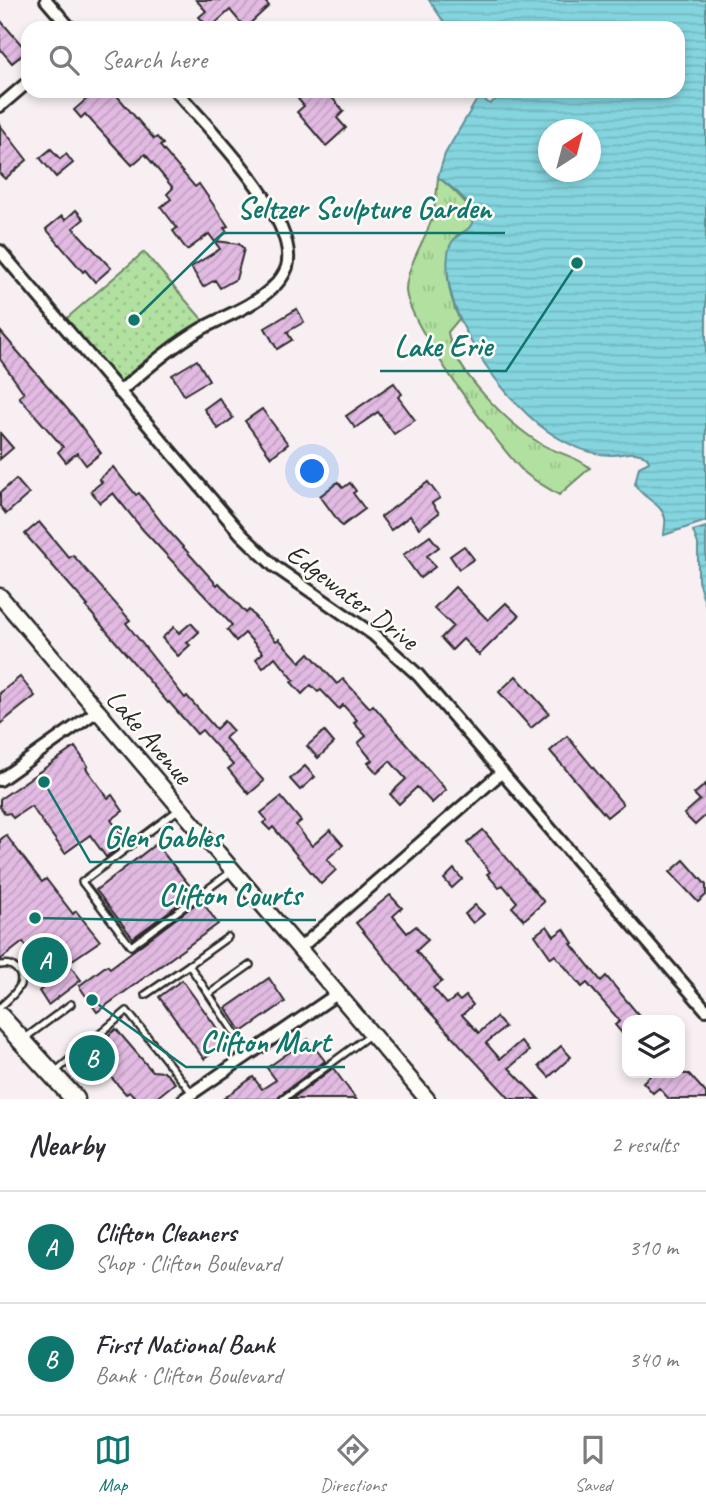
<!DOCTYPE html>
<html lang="en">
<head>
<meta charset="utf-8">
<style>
	body { margin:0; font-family:Caveat,sans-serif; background:#f2f2f3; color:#2b2b33 }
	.controls { position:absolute; right:21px; bottom:21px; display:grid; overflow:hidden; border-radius:14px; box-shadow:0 4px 10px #0003 }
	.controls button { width:63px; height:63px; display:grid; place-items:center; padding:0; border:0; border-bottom:2px solid #e1e1e2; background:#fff; color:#2b2b33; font:35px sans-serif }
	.compass { position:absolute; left:538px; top:119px; width:63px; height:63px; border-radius:50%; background:#fff; box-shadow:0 4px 10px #0003; rotate:36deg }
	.you { position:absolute; left:313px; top:472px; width:24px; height:24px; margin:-18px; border:5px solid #fff; border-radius:50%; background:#1a73e8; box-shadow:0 0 0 10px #1a73e833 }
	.badge { display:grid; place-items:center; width:46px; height:46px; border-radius:50%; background:#0f766e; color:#fff; font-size:23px; font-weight:700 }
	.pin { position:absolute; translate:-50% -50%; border:4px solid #fff; box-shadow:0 2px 7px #0006 }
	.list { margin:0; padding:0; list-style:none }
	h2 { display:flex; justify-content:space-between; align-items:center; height:91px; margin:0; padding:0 28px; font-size:30px }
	h2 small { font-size:23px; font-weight:400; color:#7c7c81 }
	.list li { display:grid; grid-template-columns:46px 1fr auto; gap:21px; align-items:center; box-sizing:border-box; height:112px; padding:0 28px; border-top:2px solid #e1e1e2 }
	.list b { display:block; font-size:26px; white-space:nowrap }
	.list p { margin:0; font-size:23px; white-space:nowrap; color:#7c7c81 }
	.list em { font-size:23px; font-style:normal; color:#7c7c81 }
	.icon { flex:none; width:38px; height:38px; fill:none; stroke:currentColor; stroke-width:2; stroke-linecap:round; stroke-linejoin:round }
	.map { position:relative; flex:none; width:706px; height:1099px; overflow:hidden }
	.search { position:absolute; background:#fff; box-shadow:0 4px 10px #0003; left:21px; right:21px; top:21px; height:77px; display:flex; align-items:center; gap:18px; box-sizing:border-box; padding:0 24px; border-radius:21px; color:#7c7c81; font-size:26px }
	.sheet { height:315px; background:#fff }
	nav { display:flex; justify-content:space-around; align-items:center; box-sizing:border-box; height:98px; border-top:2px solid #e1e1e2; background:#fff; font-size:19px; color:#7c7c81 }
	nav a { display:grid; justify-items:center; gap:4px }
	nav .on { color:#0f766e }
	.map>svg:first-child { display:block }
	.grass { fill:url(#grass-tufts); stroke:#6e8666; stroke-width:2 }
	.park { fill:url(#park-dots); stroke:#6e8666; stroke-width:2 }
	.water { fill:url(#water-rules); stroke:#609197; stroke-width:2; fill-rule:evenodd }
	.building { fill:url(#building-hatch); stroke:#2b2b2b; stroke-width:2 }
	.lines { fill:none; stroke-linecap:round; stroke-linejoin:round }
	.service-casing { stroke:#2b2b2b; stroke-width:10 }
	.minor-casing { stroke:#2b2b2b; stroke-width:16 }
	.tertiary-casing { stroke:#2b2b2b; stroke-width:19 }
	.primary-casing { stroke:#2b2b2b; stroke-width:23 }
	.service { stroke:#fdfcf7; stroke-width:5 }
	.minor { stroke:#fdfcf7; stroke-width:10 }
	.tertiary { stroke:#fdfcf7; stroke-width:14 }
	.primary { stroke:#fdfcf7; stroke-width:18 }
	.labels { text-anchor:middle; stroke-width:5; stroke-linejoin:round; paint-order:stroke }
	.street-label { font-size:28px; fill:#2b2b2b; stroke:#fdfcf7 }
	.leader { fill:none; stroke:#0f766e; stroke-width:2.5 }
	.callout-dot { fill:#0f766e; stroke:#fdfcf7; stroke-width:2.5 }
	.callout-label { font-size:30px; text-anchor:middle; font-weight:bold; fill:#0f766e; stroke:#fdfcf7; stroke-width:5; stroke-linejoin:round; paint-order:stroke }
</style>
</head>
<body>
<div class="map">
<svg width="706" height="1099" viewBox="0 0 706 1099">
	<defs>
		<pattern id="grass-tufts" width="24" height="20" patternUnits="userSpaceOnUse" patternTransform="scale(1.75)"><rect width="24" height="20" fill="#b1e0a0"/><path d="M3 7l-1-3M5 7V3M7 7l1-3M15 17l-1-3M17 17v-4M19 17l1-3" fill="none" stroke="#98c08a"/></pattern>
		<pattern id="park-dots" width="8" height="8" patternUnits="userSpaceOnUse" patternTransform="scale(1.75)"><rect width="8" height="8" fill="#b1e0a0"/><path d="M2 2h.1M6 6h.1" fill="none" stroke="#98c08a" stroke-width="1.8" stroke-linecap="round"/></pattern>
		<pattern id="water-rules" width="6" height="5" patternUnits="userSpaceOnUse" patternTransform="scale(1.75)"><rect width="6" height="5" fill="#84d5df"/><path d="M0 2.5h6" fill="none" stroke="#72b7c0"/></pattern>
		<pattern id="building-hatch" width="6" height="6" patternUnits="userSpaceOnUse" patternTransform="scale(1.75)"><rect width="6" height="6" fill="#e2bae2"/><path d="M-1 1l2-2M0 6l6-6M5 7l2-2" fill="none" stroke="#c2a0c2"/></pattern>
	</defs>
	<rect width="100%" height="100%" fill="#f8eff3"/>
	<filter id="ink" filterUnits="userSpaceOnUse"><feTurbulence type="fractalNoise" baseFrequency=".0143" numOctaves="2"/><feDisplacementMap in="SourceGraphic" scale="14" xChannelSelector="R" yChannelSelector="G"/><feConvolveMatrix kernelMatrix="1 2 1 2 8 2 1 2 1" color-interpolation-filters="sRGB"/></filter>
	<g filter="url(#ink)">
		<!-- grass -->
		<path class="grass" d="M438,177C454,190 496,223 457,235C442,264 447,290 459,319L448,332C453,371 509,424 541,444C556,453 579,457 590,468L559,495C548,488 534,481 524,472C499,448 405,320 406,289C407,267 422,245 430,224C435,209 437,194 438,177Z"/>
		<!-- park -->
		<polygon class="park" points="144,252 208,326 119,392 61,323"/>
		<!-- water -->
		<g class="water">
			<path d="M429,0H706V521L664,535C664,530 666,523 665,518C662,503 641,498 635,484L639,467L649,462L647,457C634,449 625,455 611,455C585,455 557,439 538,424C495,387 441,313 448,254C451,229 473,236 473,217C472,201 450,186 438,177L445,154L479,96L490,104L495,100L497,95L495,91H678V28H448ZM548,130H590V172H548Z"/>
			<polygon points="706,527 706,606 698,581 698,544 693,531"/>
		</g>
		<!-- building -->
		<g class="building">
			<polygon points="196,0 264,0 269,6 245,28 230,10 210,28 199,17 206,11"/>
			<polygon points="0,20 27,51 12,63 0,49"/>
			<polygon points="82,91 113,91 154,139 157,137 163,144 160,146 195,187 199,184 228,226 224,228 227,232 216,241 239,244 244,249 236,279 220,288 215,280 203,287 191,267 220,249 209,234 187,250 173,231 177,228 161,207 171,199 167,194 173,188 145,154 132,165 85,114 81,118 74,110 88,98"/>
			<polygon points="308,91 326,91 344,111 337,118 346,128 326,146 297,112 304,106 298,99"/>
			<polygon points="0,125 27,160 5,179 0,174"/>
			<polygon points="51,149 60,159 66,154 73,163 56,177 40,158"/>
			<polygon points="76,210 84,219 73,228 111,268 95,282 85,270 83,272 46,229 62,216 65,220"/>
			<polygon points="297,309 304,322 287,332 292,340 277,349 265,328"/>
			<polygon points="0,331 75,418 101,453 86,465 77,453 66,462 58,452 63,447 19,397 24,393 0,359"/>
			<polygon points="197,360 209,380 184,395 172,375"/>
			<polygon points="394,383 402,394 398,397 415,420 394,434 378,412 355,428 346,416"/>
			<polygon points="219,398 233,418 218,429 204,409"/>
			<polygon points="262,409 288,444 271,457 245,421"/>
			<polygon points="0,433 13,448 0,459"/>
			<polygon points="113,467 136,495 139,493 166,528 217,585 219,583 246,613 249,610 276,641 279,639 300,662 309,653 337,684 343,679 370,708 373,705 446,790 432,803 417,787 399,804 390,794 406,779 390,761 377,773 368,763 372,760 358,743 366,736 354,723 357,720 343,705 339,709 321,690 318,692 311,685 302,694 291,682 294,680 275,657 263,668 256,659 263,653 245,633 236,641 227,630 232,625 143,530 113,493 100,503 91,491 102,482 99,479"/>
			<polygon points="16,479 29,494 6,514 0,506 0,493"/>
			<polygon points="338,482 343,488 350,483 356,491 353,493 365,509 342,526 320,496"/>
			<polygon points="428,482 440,498 432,503 439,513 419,528 410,516 391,530 381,517"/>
			<polygon points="39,522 69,558 73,555 130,620 126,623 185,698 187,696 216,729 224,721 233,731 225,738 264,781 249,794 228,769 233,765 202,730 197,734 169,702 168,703 86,607 88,606 25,534"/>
			<polygon points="430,536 439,547 427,556 435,567 420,578 403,555"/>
			<polygon points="464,546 474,559 459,569 450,556"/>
			<polygon points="455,587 488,620 506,603 519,616 479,655 463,639 452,650 441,638 453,626 434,608"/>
			<polygon points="191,623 199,632 187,643 190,645 178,656 162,638 174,627 179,633"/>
			<polygon points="516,676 549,713 531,728 499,692"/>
			<polygon points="20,677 35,696 0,724 0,693"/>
			<polygon points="324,731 334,743 318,758 307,746"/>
			<polygon points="567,736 623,804 607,817 550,751"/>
			<polygon points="75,747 88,766 86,768 108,798 112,795 123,811 111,820 127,841 106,857 90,835 65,853 31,806 13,818 10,813 5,814 0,807 0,799"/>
			<polygon points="305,766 315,777 300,790 290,779"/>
			<polygon points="706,784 706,815 695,825 684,814 700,800 694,794"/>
			<polygon points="281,797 301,821 296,825 312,846 330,830 343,845 327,859 336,870 321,884 273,827 270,830 263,823 267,820 261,813"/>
			<polygon points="483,830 544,902 524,920 512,907 517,902 503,885 499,888 487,874 490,872 467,843"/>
			<polygon points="6,835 42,882 46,879 73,914 76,911 100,941 68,963 81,980 48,1005 39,991 52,982 23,942 0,960 0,840"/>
			<polygon points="156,844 195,892 133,938 96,890"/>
			<polygon points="684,860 706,885 706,895 698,902 670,872"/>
			<polygon points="454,869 462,879 452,888 444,879"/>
			<polygon points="390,895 402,908 393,916 407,933 416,926 428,940 416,951 442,981 433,988 447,1004 456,997 460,1001 466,996 473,1005 462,1015 479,1033 496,1017 505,1027 486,1043 500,1059 521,1041 529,1051 509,1068 539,1099 510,1099 427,1009 356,923"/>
			<polygon points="201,900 218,924 97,1012 79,986 107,965 110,968"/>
			<polygon points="475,905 484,914 473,923 465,914"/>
			<polygon points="547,926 554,936 564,929 573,943 571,944 601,981 606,976 643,1020 627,1020 627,1039 615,1025 620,1021 587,983 582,987 555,955 551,958 535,935"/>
			<polygon points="269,978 285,1002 242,1032 226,1008"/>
			<polygon points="182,980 227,1042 204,1059 159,997"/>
			<polygon points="116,1029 152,1071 165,1072 175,1083 155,1099 137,1099 130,1092 126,1094 102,1067 99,1071 85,1055"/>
			<polygon points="308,1039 325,1061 280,1095 278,1099 223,1099 253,1077 262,1089 276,1080 267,1068"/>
			<polygon points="561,1046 571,1057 549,1077 539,1066"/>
			<polygon points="333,1068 356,1099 292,1099"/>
			<polygon points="653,1073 689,1074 706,1093 706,1099 669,1099 659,1088 653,1093 643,1082"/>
		</g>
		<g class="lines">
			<defs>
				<g id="service">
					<polyline points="178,810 82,882 131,946 232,871"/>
					<path d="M0,965C7,964 11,964 16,969C31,982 10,998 0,1007"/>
					<polyline points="189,965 228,937"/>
					<polyline points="209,994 250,965"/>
					<polyline points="145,995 189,965 249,1054"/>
					<polyline points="25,1038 71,1004"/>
					<polyline points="55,1072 127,1011 192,1093"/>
					<polyline points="283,1099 371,1034"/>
				</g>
				<g id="minor">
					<polyline points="46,0 70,28"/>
					<polyline points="0,106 28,82"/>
					<polyline points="0,251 241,534 274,566 374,635 418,675 706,1010"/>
					<path d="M119,392C146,369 172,346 203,328C227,315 252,307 272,288C278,283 284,275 287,267C300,219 206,125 176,91"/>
					<polyline points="0,780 97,711"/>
					<polyline points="300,948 502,772"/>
					<polyline points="184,1099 337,994"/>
				</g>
				<polyline id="tertiary" points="0,596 427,1099"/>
				<polyline id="primary" points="0,1017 75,1099"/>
			</defs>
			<!-- service casing -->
			<use href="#service" class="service-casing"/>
			<!-- minor casing -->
			<use href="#minor" class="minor-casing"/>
			<!-- tertiary casing -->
			<use href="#tertiary" class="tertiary-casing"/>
			<!-- primary casing -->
			<use href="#primary" class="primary-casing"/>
			<!-- service -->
			<use href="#service" class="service"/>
			<!-- minor -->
			<use href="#minor" class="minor"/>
			<!-- tertiary -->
			<use href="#tertiary" class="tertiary"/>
			<!-- primary -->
			<use href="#primary" class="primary"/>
		</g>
	</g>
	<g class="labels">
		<!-- street labels -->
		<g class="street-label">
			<text transform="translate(353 596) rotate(37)" y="10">Edgewater Drive</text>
			<text transform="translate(150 736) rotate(49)" y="10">Lake Avenue</text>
		</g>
	</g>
	<!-- callouts -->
	<path class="leader" d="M134 320L223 233H505M577 263L506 371H380M44 782L90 862H236M35 918L145 920H316M92 1000L186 1067H345"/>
	<g class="callout-dot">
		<circle cx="134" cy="320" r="7"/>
		<circle cx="577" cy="263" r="7"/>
		<circle cx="44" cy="782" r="7"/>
		<circle cx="35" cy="918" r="7"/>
		<circle cx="92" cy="1000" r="7"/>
	</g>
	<g class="callout-label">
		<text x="364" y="218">Seltzer Sculpture Garden</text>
		<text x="443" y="356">Lake Erie</text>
		<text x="163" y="847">Glen Gables</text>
		<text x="230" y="905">Clifton Courts</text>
		<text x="265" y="1052">Clifton Mart</text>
	</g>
</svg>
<div class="controls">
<button><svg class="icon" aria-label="layers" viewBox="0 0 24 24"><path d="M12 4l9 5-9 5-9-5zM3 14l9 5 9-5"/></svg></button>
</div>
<svg class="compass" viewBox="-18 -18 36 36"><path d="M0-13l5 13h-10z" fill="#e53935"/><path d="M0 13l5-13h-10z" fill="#7c7c81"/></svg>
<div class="you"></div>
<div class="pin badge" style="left:45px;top:960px">A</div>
<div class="pin badge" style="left:92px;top:1058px">B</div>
<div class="search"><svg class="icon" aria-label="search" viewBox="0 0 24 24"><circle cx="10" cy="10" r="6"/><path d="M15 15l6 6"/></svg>Search here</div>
</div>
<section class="sheet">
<h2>Nearby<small>2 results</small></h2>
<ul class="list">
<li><span class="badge">A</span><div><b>Clifton Cleaners</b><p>Shop · Clifton Boulevard</p></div><em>310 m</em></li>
<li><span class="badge">B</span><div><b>First National Bank</b><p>Bank · Clifton Boulevard</p></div><em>340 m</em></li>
</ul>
</section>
<nav>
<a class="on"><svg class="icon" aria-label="map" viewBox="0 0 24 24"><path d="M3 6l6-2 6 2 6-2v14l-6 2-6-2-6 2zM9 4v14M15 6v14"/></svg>Map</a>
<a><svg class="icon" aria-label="directions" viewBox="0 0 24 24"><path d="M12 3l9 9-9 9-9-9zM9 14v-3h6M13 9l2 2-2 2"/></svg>Directions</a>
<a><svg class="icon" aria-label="saved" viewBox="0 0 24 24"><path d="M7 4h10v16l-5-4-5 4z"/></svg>Saved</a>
</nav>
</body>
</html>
